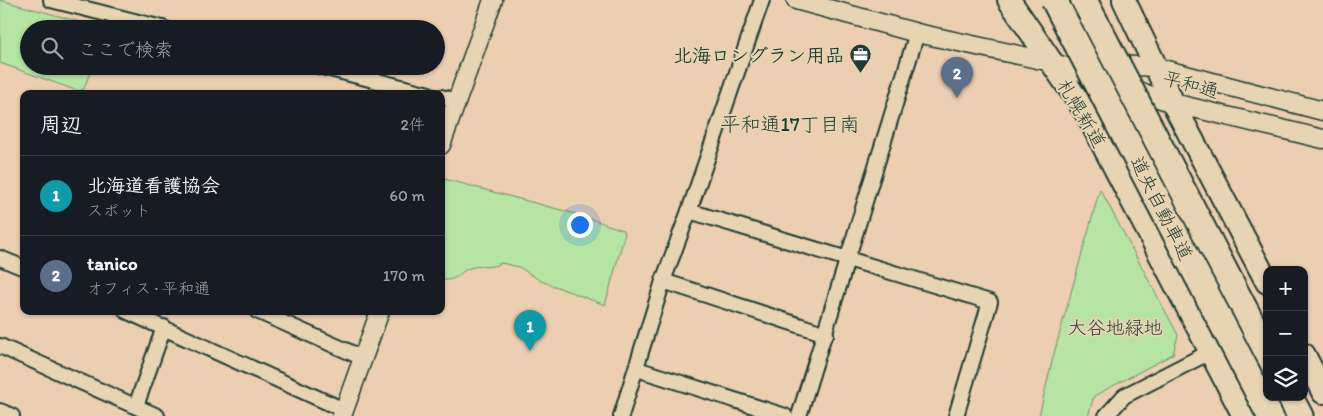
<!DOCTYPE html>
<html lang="ja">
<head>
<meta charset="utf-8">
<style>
	body { margin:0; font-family:Itim,"Klee One",sans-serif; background:#20242c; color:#f1f3f6 }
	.controls { position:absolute; right:15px; bottom:15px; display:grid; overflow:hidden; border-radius:10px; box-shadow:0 1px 4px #0004 }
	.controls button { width:45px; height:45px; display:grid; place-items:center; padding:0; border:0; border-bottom:1px solid #363941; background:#171b24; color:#f1f3f6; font:25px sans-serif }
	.you { position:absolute; left:579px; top:224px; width:18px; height:18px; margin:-12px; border:4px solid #fff; border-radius:50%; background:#1a73e8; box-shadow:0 0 0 8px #1a73e833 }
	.badge { display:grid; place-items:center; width:32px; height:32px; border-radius:50%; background:#7c3aed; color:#fff; font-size:16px; font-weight:700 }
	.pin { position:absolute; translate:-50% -41px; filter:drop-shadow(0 1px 2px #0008) }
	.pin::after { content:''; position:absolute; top:26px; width:18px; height:15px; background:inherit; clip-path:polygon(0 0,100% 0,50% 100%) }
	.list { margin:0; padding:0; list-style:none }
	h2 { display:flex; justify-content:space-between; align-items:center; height:65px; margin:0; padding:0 20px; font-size:21px }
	h2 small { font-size:16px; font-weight:400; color:#9ea1a6 }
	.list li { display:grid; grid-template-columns:32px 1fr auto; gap:15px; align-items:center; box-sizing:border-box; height:80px; padding:0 20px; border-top:1px solid #363941 }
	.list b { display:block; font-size:19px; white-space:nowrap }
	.list p { margin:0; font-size:16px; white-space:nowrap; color:#9ea1a6 }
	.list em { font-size:16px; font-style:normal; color:#9ea1a6 }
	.icon { flex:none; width:28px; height:28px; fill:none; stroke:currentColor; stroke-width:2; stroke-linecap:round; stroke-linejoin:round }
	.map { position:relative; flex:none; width:1323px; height:416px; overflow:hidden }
	.search { position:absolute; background:#171b24; box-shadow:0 1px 4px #0004; left:20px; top:20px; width:425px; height:55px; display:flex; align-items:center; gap:12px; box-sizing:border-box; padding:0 18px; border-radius:28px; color:#9ea1a6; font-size:19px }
	.panel { position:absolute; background:#171b24; box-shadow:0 1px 4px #0004; left:20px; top:90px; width:425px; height:225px; border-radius:10px }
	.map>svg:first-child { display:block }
	.green { fill:#b5e4a3; stroke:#6a906c }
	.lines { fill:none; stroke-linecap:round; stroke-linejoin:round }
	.minor-casing { stroke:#1f3d34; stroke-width:18 }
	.tertiary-casing { stroke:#1f3d34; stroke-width:21 }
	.trunk-casing { stroke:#1f3d34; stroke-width:26 }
	.motorway-casing { stroke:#1f3d34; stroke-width:29 }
	.minor { stroke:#e7d4b2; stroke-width:14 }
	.tertiary { stroke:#e7d4b2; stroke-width:18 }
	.trunk { stroke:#e7d4b2; stroke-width:22 }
	.motorway { stroke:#e7d4b2; stroke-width:25 }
	.motorway-bridge-casing { stroke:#1f3d34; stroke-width:29; stroke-linecap:butt }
	.motorway-bridge { stroke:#e7d4b2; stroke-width:25 }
	.labels { text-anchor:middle; stroke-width:4; stroke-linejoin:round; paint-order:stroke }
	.poi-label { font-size:19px; font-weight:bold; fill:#1f3d34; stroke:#e7d4b2; text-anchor:end }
	.street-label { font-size:19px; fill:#1f3d34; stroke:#e7d4b2 }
	.park-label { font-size:19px; fill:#26453a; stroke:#e7d4b2 }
	.neighbourhood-label { font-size:20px; fill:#1f3d34; stroke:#e7d4b2 }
</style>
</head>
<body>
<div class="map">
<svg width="1323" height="416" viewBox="0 0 1323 416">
	<rect width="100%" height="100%" fill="#ecceb0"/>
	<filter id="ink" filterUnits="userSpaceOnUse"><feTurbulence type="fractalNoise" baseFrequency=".02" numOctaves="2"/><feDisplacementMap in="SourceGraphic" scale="10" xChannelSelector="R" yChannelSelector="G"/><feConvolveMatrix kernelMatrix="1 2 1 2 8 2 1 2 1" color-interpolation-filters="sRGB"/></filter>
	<g filter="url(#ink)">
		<!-- green -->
		<g class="green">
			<polygon points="0,0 103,28 29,29 29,66 92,66 84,89 78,91 0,63"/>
			<path d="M441,178L576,214L623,230L625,233L605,305L541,281L519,267L501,263C488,270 481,264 470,268C457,273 459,281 441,280Z"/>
			<polygon points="1100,189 1178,335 1173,354 1094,396 1088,416 1039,416 1053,357"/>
		</g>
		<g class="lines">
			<defs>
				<g id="minor">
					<polyline points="51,0 166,29"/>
					<polyline points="318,66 429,94"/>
					<polyline points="441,97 457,101"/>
					<polyline points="689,211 990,302 956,416"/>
					<polyline points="0,258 24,268"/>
					<polyline points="663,281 826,334"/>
					<polyline points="126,311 344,410"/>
					<polyline points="257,311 363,358"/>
					<polyline points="0,346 157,416"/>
					<polyline points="637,369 785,416"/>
					<polyline points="136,406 164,327"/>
					<polyline points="0,411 12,416"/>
					<polyline points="621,416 663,281 689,211 762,0"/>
					<polyline points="799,416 917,33"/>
					<polyline points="1106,416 1124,396 1210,352"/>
				</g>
				<g id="tertiary">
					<polyline points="796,0 917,33 1051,62 1173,103 1323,139"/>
					<polyline points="1079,63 1155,67 1323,111"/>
					<polyline points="441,145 493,0"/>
					<polyline points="342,416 380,311"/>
				</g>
				<g id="trunk">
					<polyline points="1009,0 1087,114 1244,416"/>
					<polyline points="1124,0 1173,103 1267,282"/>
					<polyline points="1304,355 1323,392"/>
				</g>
				<polyline id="motorway" points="1290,397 1300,416"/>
			</defs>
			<!-- minor casing -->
			<use href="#minor" class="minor-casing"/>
			<!-- tertiary casing -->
			<use href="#tertiary" class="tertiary-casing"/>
			<!-- trunk casing -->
			<use href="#trunk" class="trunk-casing"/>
			<!-- motorway casing -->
			<use href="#motorway" class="motorway-casing"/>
			<!-- minor -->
			<use href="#minor" class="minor"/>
			<!-- tertiary -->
			<use href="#tertiary" class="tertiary"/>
			<!-- trunk -->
			<use href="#trunk" class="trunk"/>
			<!-- motorway -->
			<use href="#motorway" class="motorway"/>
			<defs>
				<g id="motorway-bridge">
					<polyline points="1054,0 1270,416"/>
					<polyline points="1084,0 1267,352"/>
				</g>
			</defs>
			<!-- motorway-bridge casing -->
			<use href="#motorway-bridge" class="motorway-bridge-casing"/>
			<!-- motorway-bridge -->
			<use href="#motorway-bridge" class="motorway-bridge"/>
		</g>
	</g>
	<!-- icons -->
	<defs>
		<symbol id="office-pin" viewBox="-11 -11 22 30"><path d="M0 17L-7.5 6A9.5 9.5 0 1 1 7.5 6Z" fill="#1f3d34" stroke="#e7d4b2"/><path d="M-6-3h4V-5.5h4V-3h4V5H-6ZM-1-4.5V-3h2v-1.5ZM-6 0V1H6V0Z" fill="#fff"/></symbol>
	</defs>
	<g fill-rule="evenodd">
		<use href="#office-pin" x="848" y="42" width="25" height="34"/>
	</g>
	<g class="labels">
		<!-- poi labels -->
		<g class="poi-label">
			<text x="844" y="62">北海ロングラン用品</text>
		</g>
		<!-- street labels -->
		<g class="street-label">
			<text transform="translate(1191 84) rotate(15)" y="7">平和通</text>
			<text transform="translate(1082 113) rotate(59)" y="7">札幌新道</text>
			<text transform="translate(1162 208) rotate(63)" y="7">道央自動車道</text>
		</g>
		<!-- park labels -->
		<g class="park-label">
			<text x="1115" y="334">大谷地緑地</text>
		</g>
		<!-- neighbourhood labels -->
		<g class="neighbourhood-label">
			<text x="790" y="131">平和通17丁目南</text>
		</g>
	</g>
</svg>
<div class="controls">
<button>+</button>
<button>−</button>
<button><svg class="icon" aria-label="layers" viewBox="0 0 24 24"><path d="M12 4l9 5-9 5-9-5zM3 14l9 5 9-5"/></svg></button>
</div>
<div class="you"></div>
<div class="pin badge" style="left:530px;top:351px;background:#0f9aa8">1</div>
<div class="pin badge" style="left:957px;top:98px;background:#5c6f8a">2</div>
<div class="search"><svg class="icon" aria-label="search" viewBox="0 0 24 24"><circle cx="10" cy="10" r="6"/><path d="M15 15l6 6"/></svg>ここで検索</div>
<section class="panel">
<h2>周辺<small>2件</small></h2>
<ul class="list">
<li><span class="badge" style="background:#0f9aa8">1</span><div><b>北海道看護協会</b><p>スポット</p></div><em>60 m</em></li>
<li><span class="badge" style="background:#5c6f8a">2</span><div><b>tanico</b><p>オフィス · 平和通</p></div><em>170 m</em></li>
</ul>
</section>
</div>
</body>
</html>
